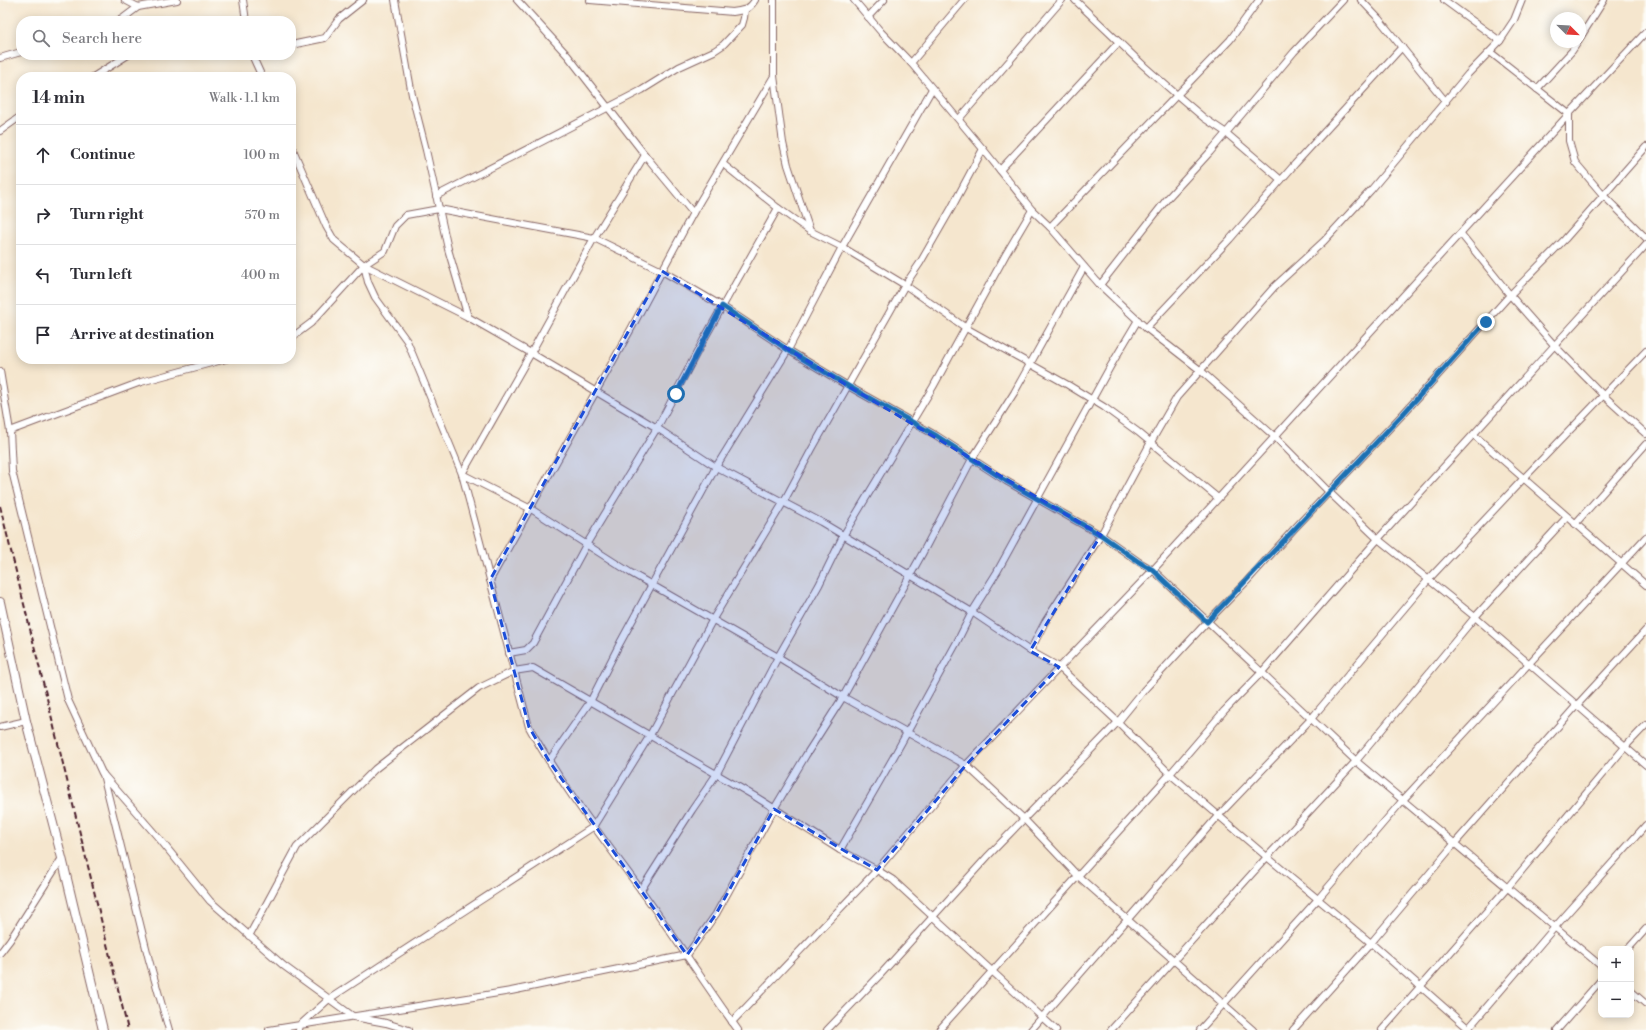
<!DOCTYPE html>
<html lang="en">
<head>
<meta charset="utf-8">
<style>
	body { margin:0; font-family:"Libre Bodoni",serif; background:#f7f7f7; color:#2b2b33 }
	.controls { position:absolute; right:12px; bottom:12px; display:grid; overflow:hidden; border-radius:8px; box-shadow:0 2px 10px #0003 }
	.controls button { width:36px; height:36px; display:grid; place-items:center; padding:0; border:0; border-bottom:1px solid #e1e1e2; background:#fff; color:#2b2b33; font:20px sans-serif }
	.compass { position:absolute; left:1550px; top:12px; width:36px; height:36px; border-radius:50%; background:#fff; box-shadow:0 2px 10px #0003; rotate:114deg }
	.stop { position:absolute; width:12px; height:12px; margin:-9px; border:3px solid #1f6fb2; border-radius:50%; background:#fff }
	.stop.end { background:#1f6fb2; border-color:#fff; box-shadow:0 1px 4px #0008 }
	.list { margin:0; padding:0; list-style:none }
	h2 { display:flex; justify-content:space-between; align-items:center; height:52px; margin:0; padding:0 16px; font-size:17px }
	h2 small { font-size:13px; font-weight:400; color:#7c7c81 }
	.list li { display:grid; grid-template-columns:26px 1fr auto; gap:12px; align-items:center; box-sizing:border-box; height:60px; padding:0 16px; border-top:1px solid #e1e1e2 }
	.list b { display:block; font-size:15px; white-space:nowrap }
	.list em { font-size:13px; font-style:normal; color:#7c7c81 }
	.icon { flex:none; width:22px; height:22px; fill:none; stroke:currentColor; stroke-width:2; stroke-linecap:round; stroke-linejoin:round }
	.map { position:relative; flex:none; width:1646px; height:1030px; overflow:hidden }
	.search { position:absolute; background:#fff; box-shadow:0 2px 10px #0003; left:16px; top:16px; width:280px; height:44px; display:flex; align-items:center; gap:10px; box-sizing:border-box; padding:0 14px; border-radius:16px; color:#7c7c81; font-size:15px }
	.panel { position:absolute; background:#fff; box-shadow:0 2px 10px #0003; left:16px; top:72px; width:280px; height:292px; border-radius:16px }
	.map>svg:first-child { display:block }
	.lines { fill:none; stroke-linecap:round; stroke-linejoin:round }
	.minor-casing { stroke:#866564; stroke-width:8 }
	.tertiary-casing { stroke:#866564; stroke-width:10 }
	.minor { stroke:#fff; stroke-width:6 }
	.tertiary { stroke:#fff; stroke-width:8 }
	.rail { stroke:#4a1f2b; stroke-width:2; stroke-dasharray:6 3; stroke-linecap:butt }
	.route { stroke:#1f6fb2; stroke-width:5 }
	.marked { fill:#1d4ed8; fill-opacity:0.2; stroke:#1d4ed8; stroke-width:3; stroke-dasharray:8 5; stroke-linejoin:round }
</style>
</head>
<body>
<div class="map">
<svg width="1646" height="1030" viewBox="0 0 1646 1030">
	<rect width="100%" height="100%" fill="#fdfcf7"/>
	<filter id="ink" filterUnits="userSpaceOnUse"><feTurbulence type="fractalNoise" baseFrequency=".025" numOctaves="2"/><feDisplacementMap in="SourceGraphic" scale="8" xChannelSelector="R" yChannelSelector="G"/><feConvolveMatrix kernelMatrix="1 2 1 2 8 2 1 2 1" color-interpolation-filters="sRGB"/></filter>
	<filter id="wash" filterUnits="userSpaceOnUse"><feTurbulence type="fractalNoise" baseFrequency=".012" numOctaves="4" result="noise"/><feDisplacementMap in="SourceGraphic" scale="16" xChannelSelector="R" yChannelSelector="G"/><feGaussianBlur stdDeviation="0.9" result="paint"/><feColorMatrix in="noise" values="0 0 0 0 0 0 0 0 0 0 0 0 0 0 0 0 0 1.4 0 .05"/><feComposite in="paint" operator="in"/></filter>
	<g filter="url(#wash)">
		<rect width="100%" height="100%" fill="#f5e6ce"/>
	</g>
	<g filter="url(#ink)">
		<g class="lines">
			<defs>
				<g id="minor">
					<polyline points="125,0 138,7 177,0"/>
					<polyline points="243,0 246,21"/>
					<polyline points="395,0 412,95 426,150 448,249 468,317"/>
					<polyline points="517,0 568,56 645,155 693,213"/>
					<path d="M590,0L733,12C744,10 749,10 755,0"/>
					<polyline points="774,0 774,76 783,143 788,165 810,231"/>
					<polyline points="854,0 881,32 911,63 983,149 1032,210 1050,227 1100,285 1146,328 1200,370 1275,437 1329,492 1378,539 1475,617 1646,765"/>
					<polyline points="1075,0 1144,66 1177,95 1204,118 1225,132 1281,180"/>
					<polyline points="1361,0 1379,19 1446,102"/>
					<polyline points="1444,0 1500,41"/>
					<polyline points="868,17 884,0"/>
					<polyline points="117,21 122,19 138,7"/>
					<polyline points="1580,38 1604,0"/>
					<polyline points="291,45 325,38 339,19 363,0"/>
					<polyline points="1490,52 1569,114 1569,141 1575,162 1603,195 1646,238"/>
					<polyline points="252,55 262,77"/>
					<polyline points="0,58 21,52"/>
					<polyline points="911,63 964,0"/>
					<polyline points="93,77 128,55"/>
					<polyline points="1537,89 1572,51 1578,42"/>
					<polyline points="959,119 1062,0"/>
					<polyline points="0,131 21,116"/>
					<path d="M291,145L326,226L334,240L364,265L368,282L375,297L407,341L462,474L529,727C561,785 602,837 641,890C674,936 705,984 738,1030"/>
					<polyline points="645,155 594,238 531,353 462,474 531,509 631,573 778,657 843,697 966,765 1024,819 1078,876 1253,1030"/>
					<polyline points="723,164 778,208 810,231 842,247 905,285 966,328 1068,385 1104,407 1138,432 1218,498"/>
					<polyline points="1000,170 1119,42"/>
					<polyline points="436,196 642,90 679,67 714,51 723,45 742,25 744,18 745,10"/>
					<polyline points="1050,227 1230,40 1259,0"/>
					<polyline points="1461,234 1510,295 1555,346 1603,395 1646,434"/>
					<polyline points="364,265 468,317 531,353 657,428 716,467 821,522 972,612 1030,651 1059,667 1118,722 1170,774 1267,857 1371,943 1470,1030"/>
					<polyline points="1100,285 1167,199 1210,152 1294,52 1343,0"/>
					<polyline points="1146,328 1230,239 1295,164 1402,47"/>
					<polyline points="291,338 311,323 364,265 385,251 395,226 406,215 439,209 594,238 662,271 722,306 788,350 848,386 937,436 1006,481 1101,535 1139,562 1153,570 1356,761 1601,966"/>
					<polyline points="0,371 10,431 12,471 68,700 102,773 162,842 210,901 284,966 354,1017 386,1023 409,1030"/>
					<polyline points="10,431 141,382 226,359"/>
					<polyline points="1474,435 1646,585"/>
					<polyline points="1575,524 1646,444"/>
					<polyline points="490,580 631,329 693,213 774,76"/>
					<polyline points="1030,651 1045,622 1101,535 1151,442 1177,397 1275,286 1324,241 1371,190 1468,74 1500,41 1514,20 1522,0"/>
					<polyline points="509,653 526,650 533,643 586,545 657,428 703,341 778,208"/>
					<polyline points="0,727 26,721"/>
					<polyline points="549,761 590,702 620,643 716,467 788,350 842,247 932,89"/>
					<polyline points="103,774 149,960 169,1030"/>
					<polyline points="840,850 893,758 957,642 972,612 997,572 1110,367 1138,320"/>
					<polyline points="641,890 692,810 716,775 778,657 819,585 843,536 933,387 1006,254 1032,210"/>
					<polyline points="249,936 297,847 375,769 479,688 514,671 533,668 756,797 840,850 877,870 893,880 1056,1030"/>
					<polyline points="1628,949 1646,929"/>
					<polyline points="0,953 10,940 62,858"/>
					<polyline points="1631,991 1646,1004"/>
					<polyline points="732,1022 877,870 966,765 1153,570 1569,114 1646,32"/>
					<polyline points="269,1030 511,991 687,955 716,914 774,809 806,755 843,697 922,554 972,459 1014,393 1084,267"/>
					<polyline points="299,1030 300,1025 329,999 593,827 649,737 713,619 783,503 812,449 905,285 920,263 951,209 983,149"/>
					<polyline points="827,1030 880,975 988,856 1118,722 1144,690 1207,622 1247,581 1294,529 1403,414 1510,295 1565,239 1646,147"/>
					<polyline points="939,1030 1170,774 1224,711 1262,672 1378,539 1646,245"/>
					<polyline points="1031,1030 1218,816 1311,719 1429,579 1524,478 1646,351"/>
					<polyline points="1111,1030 1267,857 1356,761 1475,617 1567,517"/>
					<polyline points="1200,1030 1318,899 1403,800 1646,537"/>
					<polyline points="1293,1030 1371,943 1455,843 1577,705 1646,630"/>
					<polyline points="1382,1030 1508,887 1625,747 1646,725"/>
					<polyline points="1467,1030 1555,927 1646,825"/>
					<polyline points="1557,1030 1601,980"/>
				</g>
				<polyline id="tertiary" points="0,602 26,721 62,858 103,1030"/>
			</defs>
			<!-- minor casing -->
			<use href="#minor" class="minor-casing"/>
			<!-- tertiary casing -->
			<use href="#tertiary" class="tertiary-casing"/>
			<!-- minor -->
			<use href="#minor" class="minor"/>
			<!-- tertiary -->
			<use href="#tertiary" class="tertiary"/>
			<!-- rail -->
			<polyline class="rail" points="0,506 128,1030"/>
		</g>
	</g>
	<g class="lines" filter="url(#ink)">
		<!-- route -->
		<polyline class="route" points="676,394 722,306 788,350 848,386 937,436 1006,481 1101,535 1139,562 1153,570 1207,622 1403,414 1486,322"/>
	</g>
	<!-- marked area -->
	<path class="marked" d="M662,271L848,386L1101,535L1030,651L1059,667L966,765L877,870L774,809L716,914L687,955L549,761L529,727L490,580Z"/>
</svg>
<div class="controls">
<button>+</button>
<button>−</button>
</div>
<svg class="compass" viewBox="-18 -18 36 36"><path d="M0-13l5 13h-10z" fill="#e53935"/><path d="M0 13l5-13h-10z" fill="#7c7c81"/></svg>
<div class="stop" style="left:676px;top:394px"></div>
<div class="stop end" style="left:1486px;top:322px"></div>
<div class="search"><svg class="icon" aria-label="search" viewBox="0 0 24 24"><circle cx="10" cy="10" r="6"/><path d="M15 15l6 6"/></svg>Search here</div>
<section class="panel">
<h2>14 min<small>Walk · 1.1 km</small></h2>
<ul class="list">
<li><svg class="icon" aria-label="ahead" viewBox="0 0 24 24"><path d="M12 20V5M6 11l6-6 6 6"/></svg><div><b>Continue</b></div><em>100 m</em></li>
<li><svg class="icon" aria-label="right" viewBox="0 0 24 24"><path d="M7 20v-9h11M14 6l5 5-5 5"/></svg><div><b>Turn right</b></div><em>570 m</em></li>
<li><svg class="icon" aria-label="left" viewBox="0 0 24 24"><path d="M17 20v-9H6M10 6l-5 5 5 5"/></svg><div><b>Turn left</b></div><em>400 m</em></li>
<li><svg class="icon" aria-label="arrive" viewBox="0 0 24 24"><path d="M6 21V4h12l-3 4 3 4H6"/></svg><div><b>Arrive at destination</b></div></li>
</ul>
</section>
</div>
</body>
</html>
